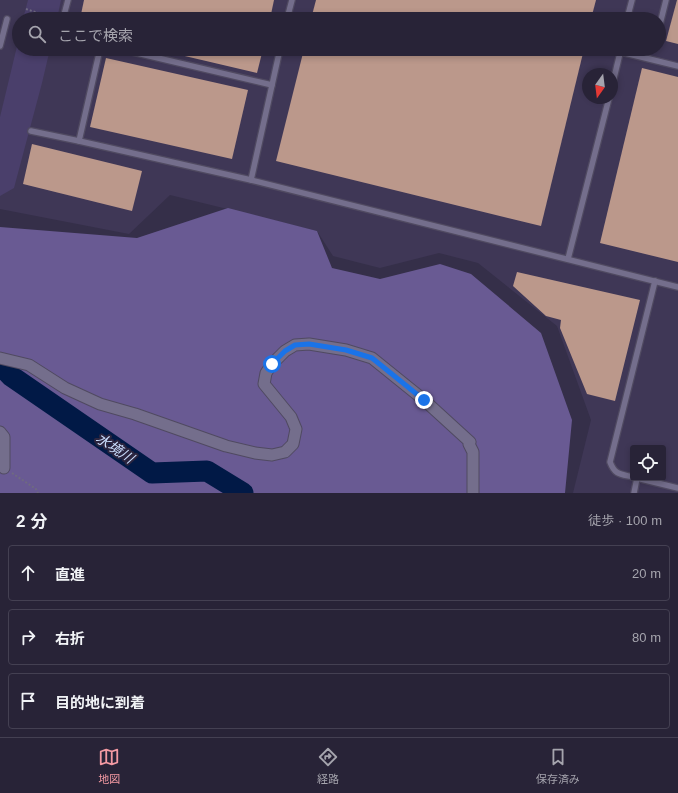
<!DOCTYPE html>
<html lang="ja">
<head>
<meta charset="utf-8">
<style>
	body { margin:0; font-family:Helvetica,"Noto Sans JP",sans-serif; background:#302b3f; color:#f1f3f6 }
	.controls { position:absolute; right:12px; bottom:12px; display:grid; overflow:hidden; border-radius:4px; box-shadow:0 2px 6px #0003 }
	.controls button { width:36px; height:36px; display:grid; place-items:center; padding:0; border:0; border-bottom:1px solid #444052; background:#282337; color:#f1f3f6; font:20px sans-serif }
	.compass { position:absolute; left:582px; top:68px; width:36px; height:36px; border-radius:50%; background:#282337; box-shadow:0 2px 6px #0003; rotate:194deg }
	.stop { position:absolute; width:12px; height:12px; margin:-9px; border:3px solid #1a73e8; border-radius:50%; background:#fff }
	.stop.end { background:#1a73e8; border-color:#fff; box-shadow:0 1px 4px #0008 }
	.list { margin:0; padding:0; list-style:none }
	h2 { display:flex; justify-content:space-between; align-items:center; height:52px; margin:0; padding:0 16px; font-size:17px }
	h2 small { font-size:13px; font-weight:400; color:#a5a4ad }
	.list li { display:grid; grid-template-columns:26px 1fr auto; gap:12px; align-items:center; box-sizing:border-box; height:56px; margin:0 8px 8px; padding:0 8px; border:1px solid #444052; border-radius:4px }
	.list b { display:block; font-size:15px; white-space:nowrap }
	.list em { font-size:13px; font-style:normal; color:#a5a4ad }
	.icon { flex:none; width:22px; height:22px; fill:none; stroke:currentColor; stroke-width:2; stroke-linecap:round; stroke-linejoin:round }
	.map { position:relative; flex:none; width:678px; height:493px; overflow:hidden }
	.search { position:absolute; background:#282337; box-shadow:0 2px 6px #0003; left:12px; right:12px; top:12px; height:44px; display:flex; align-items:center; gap:10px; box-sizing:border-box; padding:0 14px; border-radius:22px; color:#a5a4ad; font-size:15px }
	.sheet { height:244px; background:#282337 }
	nav { display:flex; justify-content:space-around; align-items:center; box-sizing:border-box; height:56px; border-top:1px solid #444052; background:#282337; font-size:11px; color:#a5a4ad }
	nav a { display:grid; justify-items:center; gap:2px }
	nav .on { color:#f49aa3 }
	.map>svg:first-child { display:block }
	.built { fill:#3f3756; fill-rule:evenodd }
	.green { fill:#4a3f6b }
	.forest { fill:#695a93 }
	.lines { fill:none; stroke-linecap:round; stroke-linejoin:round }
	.river { stroke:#011946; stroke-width:21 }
	.building { fill:#bb988b }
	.lane-casing { stroke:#504a61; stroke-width:8 }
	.street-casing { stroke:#504a61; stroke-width:13 }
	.path { stroke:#6f6a81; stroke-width:2; stroke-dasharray:2 2; stroke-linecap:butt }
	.lane { stroke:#746e8c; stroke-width:5.5 }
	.street { stroke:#746e8c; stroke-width:11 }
	.route { stroke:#1a73e8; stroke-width:5 }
	.labels { text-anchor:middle; stroke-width:4; stroke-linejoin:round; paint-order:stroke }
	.water-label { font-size:14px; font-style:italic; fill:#caddfd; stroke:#2b253f }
</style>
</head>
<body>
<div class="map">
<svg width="678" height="493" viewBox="0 0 678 493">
	<rect width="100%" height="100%" fill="#352f49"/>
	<!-- built -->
	<path class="built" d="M0,0H678V493H573L591,420L557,326L478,263L439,253L380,268L333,256L317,231L170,195L129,234L0,209ZM19,19H659V49H19ZM588,74H612V98H588ZM633,448H663V478H633Z"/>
	<!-- green -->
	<g class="green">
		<polygon points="28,0 61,0 57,19 23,19"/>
		<polygon points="19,38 19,49 50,49 42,83 14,188 0,196 0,117"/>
	</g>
	<!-- forest -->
	<polygon class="forest" points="228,208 317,231 332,268 380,279 440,264 471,274 541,333 572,420 565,493 0,493 0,227 137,238"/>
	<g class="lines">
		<!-- river -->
		<polyline class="river" points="0,365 11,376 152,473 207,471 243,493"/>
	</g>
	<!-- building -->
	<g class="building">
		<polygon points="84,0 274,0 270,19 80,19"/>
		<polygon points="316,0 596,0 591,19 311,19"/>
		<polygon points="677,0 678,0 678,44 666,41"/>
		<polygon points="155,49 263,49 257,73"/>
		<polygon points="304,49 584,49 541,226 276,161"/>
		<polygon points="106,58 248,90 232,159 90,127"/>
		<polygon points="642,68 678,77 678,262 600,243"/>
		<polygon points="32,144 142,171 132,211 23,184"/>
		<polygon points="517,272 640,300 615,401 587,394 560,328 561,320 546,316 513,286"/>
	</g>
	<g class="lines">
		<defs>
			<g id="lane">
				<polyline points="66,19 64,15 68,0"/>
				<polyline points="287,19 292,0"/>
				<polyline points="627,19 632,0"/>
				<polyline points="659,28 666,0"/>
				<polyline points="0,46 7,19"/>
				<polyline points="100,49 79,141 251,180 678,287"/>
				<polyline points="120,49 272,85"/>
				<polyline points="621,52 678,66"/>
				<polyline points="612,86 621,49"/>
				<polyline points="31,131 79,141"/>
				<polyline points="251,180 280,49"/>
				<polyline points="568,259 609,98"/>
				<path d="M633,477C620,474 615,475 610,462L655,281"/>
				<polyline points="637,478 678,488"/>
				<polyline points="634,493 637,478"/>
			</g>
			<g id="street">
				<polyline points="0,358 29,365 65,388 100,404 135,414 226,446 255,453 272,455 285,452 293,444 296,429 291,417 264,384 266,373 272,364 285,351 295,345 309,344 346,350 372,358 424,400 470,442 469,444 473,452 473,493"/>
				<polyline points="0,432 4,437 4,468"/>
			</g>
		</defs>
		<!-- lane casing -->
		<use href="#lane" class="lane-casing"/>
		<!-- street casing -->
		<use href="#street" class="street-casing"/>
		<!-- path -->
		<g class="path">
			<polyline points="26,9 56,19"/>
			<polyline points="12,473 36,489 38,493"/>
		</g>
		<!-- lane -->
		<use href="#lane" class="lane"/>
		<!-- street -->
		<use href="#street" class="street"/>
	</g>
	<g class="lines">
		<!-- route -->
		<polyline class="route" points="272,364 285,351 295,345 309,344 346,350 372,358 424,400"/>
	</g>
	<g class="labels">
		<!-- water labels -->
		<g class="water-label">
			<text transform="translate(115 448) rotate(34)" y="5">水境川</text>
		</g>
	</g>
</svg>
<div class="controls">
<button><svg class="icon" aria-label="locate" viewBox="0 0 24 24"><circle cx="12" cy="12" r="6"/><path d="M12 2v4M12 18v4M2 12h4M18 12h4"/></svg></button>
</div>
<svg class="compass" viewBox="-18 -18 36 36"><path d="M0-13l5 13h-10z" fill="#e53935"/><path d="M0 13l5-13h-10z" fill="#a5a4ad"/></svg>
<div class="stop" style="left:272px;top:364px"></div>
<div class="stop end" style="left:424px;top:400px"></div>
<div class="search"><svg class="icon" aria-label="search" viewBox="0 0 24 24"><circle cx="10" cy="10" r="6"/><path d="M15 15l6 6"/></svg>ここで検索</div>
</div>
<section class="sheet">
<h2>2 分<small>徒歩 · 100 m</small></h2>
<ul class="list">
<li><svg class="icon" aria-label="ahead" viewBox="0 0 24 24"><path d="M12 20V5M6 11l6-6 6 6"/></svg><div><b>直進</b></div><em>20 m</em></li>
<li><svg class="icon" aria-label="right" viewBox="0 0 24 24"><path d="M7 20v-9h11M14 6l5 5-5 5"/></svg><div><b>右折</b></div><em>80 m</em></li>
<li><svg class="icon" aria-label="arrive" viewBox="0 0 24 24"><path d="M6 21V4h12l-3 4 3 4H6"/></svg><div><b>目的地に到着</b></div></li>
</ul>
</section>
<nav>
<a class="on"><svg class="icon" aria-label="map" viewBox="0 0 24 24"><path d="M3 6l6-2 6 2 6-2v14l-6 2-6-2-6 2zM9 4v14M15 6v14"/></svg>地図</a>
<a><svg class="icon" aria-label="directions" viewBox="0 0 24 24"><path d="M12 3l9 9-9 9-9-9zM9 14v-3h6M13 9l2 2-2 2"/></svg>経路</a>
<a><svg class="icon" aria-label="saved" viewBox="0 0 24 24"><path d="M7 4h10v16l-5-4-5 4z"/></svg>保存済み</a>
</nav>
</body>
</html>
